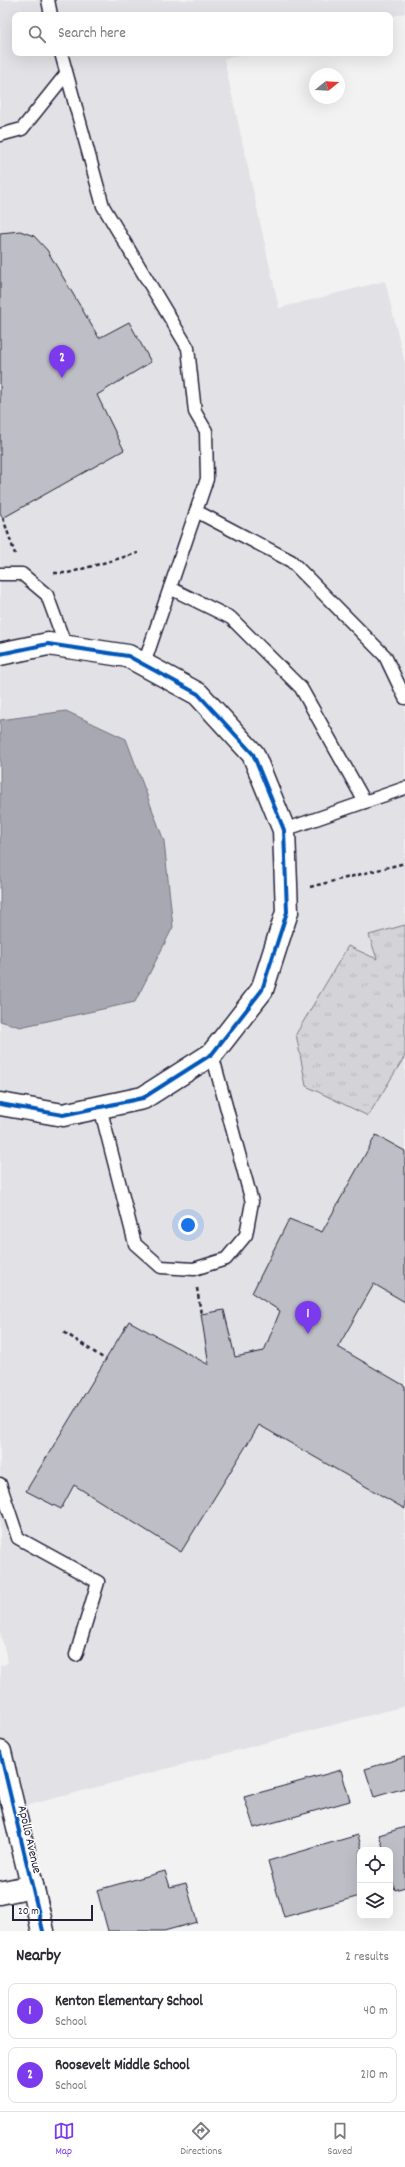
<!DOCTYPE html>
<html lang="en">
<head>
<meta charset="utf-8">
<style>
	body { margin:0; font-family:Dekko,sans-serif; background:#f2f2f3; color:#2b2b33 }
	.controls { position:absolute; right:12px; bottom:12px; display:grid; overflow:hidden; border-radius:8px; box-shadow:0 4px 16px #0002 }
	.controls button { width:36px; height:36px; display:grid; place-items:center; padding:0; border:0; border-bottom:1px solid #e1e1e2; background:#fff; color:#2b2b33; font:20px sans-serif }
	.compass { position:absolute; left:309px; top:68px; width:36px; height:36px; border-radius:50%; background:#fff; box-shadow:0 4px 16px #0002; rotate:72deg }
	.scale { position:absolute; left:12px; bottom:10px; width:81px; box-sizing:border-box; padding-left:4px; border:2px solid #22223b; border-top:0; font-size:11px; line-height:14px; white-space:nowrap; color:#22223b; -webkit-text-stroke:3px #fff; paint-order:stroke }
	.you { position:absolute; left:188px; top:1225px; width:14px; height:14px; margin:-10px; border:3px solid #fff; border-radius:50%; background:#1a73e8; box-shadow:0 0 0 6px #1a73e833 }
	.badge { display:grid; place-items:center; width:26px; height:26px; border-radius:50%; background:#7c3aed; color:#fff; font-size:13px; font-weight:700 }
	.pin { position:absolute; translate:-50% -33px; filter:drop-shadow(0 1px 2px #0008) }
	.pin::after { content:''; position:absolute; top:21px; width:14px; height:12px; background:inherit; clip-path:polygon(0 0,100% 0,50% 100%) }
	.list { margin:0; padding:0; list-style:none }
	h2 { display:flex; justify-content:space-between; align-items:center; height:52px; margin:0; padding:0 16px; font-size:17px }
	h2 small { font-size:13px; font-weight:400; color:#7c7c81 }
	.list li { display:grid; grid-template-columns:26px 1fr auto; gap:12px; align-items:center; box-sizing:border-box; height:56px; margin:0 8px 8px; padding:0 8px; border:1px solid #e1e1e2; border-radius:8px }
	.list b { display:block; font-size:15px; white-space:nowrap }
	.list p { margin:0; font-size:13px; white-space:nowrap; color:#7c7c81 }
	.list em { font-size:13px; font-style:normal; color:#7c7c81 }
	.icon { flex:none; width:22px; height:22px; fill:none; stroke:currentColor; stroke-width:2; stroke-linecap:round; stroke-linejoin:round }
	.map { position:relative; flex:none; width:405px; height:1931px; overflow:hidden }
	.search { position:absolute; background:#fff; box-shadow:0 4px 16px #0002; left:12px; right:12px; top:12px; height:44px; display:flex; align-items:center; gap:10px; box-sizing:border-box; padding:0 14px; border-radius:8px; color:#7c7c81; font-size:15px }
	.sheet { height:180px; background:#fff }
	nav { display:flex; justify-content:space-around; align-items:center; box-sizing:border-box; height:56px; border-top:1px solid #e1e1e2; background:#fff; font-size:11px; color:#7c7c81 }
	nav a { display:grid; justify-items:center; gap:2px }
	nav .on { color:#7c3aed }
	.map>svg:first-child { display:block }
	.built { fill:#e2e2e6 }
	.grass { fill:url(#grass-tufts); stroke:#7a7a8a }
	.water { fill:#a8a8b2; stroke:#727282 }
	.building { fill:#bebec6; stroke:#22223b }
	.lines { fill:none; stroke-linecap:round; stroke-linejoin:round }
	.service-casing { stroke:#22223b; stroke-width:15 }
	.minor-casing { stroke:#22223b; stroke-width:25 }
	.path { stroke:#22223b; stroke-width:2.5; stroke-dasharray:4 3; stroke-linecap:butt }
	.service { stroke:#fff; stroke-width:12 }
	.minor { stroke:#fff; stroke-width:22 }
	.cycleway-casing { stroke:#fff; stroke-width:6 }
	.cycleway { stroke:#0057b8; stroke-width:4 }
	.labels { text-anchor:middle; stroke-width:3; stroke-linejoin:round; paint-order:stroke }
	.street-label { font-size:13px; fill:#22223b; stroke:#fff }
</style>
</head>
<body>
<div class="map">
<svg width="405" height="1931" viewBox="0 0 405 1931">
	<defs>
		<pattern id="grass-tufts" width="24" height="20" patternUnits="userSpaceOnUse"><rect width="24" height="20" fill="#d3d3d8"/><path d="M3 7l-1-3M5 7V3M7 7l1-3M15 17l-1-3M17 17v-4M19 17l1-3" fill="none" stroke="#b5b5ba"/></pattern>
	</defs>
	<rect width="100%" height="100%" fill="#f2f2f3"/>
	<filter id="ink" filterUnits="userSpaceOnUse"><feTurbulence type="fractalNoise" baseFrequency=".025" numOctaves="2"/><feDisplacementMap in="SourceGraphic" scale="8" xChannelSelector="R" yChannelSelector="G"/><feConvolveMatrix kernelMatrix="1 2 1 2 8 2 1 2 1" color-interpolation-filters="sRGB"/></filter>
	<g filter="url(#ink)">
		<!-- built -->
		<polygon class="built" points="0,0 405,0 405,13 390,17 390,15 15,15 15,53 246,53 224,59 279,308 385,281 405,364 405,1706 14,1809 0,1752 0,1666 8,1663 0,1632"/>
		<!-- grass -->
		<polygon class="grass" points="405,925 405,1056 368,1116 306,1086 296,1034 348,946 377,959 369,935"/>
		<!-- water -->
		<polygon class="water" points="66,711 126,739 164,841 173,927 135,1002 20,1027 0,1021 0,720"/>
		<!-- building -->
		<g class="building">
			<polygon points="20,231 34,236 47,250 99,338 129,322 151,362 97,395 124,450 3,518 0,513 0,233"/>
			<polygon points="376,1135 405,1151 405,1302 374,1284 338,1347 405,1386 405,1509 259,1425 181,1552 74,1485 61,1509 26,1491 129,1321 209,1365 201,1314 224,1310 235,1357 264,1351 280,1311 252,1293 289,1219 322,1232"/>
			<polygon points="405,1757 405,1788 374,1797 365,1769"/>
			<polygon points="341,1770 350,1801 254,1828 244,1797"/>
			<polygon points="405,1827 405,1887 395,1890 390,1873 390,1850 384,1850 379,1835"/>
			<polygon points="358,1835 362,1850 360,1850 360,1896 284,1917 268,1861"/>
			<polygon points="165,1871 170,1887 186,1883 197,1922 164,1931 108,1931 97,1890"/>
		</g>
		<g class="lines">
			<defs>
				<g id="service">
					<polyline points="48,0 51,15"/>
					<polyline points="61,53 103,206 188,348 195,412 206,431 207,479 144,664"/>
					<polyline points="0,135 22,129 66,74"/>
					<polyline points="196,511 291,561 385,656 405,698"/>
					<polyline points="0,574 22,574 47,595 66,647"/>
					<polyline points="170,588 231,618 301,688 365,802"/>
					<polyline points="284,830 405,788"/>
					<polyline points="100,1107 135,1244 161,1267 194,1269 226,1259 246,1235 252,1202 212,1054"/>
					<polyline points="0,1484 18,1538 98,1582 76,1655"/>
				</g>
				<g id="minor">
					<polyline points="0,654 48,644 128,656 198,694 253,754 284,830 287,912 262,990 212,1054 143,1098 63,1115 0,1104"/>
					<polyline points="0,1752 43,1931"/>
					<polyline points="0,1893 32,1886"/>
				</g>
			</defs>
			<!-- service casing -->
			<use href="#service" class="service-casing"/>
			<!-- minor casing -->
			<use href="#minor" class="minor-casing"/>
			<!-- path -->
			<g class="path">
				<polyline points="3,518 15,554"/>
				<polyline points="54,573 68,573 138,553"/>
				<polyline points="310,887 405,863"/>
				<polyline points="197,1288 201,1314"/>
				<polyline points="64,1332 106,1360"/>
			</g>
			<!-- service -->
			<use href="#service" class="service"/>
			<!-- minor -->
			<use href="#minor" class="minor"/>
			<defs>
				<g id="cycleway">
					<polyline points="0,654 48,644 128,656 198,694 253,754 284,830 287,912 262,990 212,1054 143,1098 63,1115 0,1104"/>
					<polyline points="0,1752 43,1931"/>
				</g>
			</defs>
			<!-- cycleway casing -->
			<use href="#cycleway" class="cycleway-casing"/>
			<!-- cycleway -->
			<use href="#cycleway" class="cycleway"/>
		</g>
	</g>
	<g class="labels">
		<!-- street labels -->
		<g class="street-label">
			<text transform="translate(31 1839) rotate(77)" y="5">Apollo Avenue</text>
		</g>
	</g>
</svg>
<div class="controls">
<button><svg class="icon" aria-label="locate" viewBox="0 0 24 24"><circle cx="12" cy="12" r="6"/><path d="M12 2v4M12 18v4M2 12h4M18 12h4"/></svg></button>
<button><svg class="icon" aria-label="layers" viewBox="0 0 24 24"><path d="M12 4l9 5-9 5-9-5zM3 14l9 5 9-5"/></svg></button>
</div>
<svg class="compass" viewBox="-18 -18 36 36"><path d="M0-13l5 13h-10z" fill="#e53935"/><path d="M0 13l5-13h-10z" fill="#7c7c81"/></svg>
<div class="scale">20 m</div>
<div class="you"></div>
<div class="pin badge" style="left:308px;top:1334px">1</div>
<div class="pin badge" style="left:62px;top:378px">2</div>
<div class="search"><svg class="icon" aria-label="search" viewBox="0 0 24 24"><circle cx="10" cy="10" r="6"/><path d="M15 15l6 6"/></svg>Search here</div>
</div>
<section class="sheet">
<h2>Nearby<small>2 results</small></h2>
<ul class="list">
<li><span class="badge">1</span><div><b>Kenton Elementary School</b><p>School</p></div><em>40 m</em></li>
<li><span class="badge">2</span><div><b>Roosevelt Middle School</b><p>School</p></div><em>210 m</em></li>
</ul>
</section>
<nav>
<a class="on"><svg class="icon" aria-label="map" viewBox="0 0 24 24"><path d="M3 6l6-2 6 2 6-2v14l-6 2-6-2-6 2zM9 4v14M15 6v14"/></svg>Map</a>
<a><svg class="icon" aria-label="directions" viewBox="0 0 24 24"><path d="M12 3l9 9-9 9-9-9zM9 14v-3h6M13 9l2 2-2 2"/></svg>Directions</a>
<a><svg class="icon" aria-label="saved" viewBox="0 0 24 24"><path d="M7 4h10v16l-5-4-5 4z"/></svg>Saved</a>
</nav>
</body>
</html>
